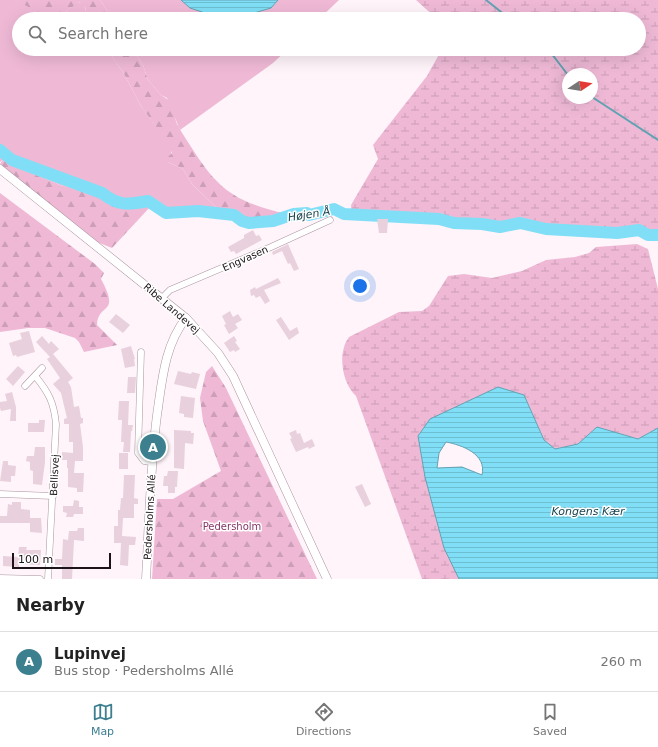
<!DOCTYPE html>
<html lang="en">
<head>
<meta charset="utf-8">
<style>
	body { margin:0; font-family:"DejaVu Sans",sans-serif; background:#f2f2f2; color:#222 }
	.compass { position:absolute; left:562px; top:68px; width:36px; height:36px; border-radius:50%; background:#fff; box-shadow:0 4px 16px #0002; rotate:78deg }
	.scale { position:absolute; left:12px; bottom:10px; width:99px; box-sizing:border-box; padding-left:4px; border:2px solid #1b1317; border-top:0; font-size:11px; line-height:14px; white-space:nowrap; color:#1b1317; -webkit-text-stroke:3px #fff; paint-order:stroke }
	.you { position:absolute; left:360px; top:286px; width:14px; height:14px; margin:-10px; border:3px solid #fff; border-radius:50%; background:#1a73e8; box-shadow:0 0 0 6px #1a73e833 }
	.badge { display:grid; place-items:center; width:26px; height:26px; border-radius:50%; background:#3c7f8f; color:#fff; font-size:13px; font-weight:700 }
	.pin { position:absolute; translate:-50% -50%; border:2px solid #fff; box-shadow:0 1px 4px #0006 }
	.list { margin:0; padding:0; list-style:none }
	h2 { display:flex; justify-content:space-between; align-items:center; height:52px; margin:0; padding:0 16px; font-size:17px }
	h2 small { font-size:13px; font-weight:400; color:#767676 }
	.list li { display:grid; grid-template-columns:26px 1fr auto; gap:12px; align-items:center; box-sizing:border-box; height:60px; padding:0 16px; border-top:1px solid #e0e0e0 }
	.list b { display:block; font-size:15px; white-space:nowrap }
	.list p { margin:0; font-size:13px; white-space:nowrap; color:#767676 }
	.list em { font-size:13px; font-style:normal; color:#767676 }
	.icon { flex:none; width:22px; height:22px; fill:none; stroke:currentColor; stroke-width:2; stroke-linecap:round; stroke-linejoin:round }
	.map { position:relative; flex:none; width:658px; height:579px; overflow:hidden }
	.search { position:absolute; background:#fff; box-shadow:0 4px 16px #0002; left:12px; right:12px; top:12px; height:44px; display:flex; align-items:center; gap:10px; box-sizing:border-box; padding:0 14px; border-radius:22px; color:#767676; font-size:15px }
	.sheet { height:112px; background:#fff }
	nav { display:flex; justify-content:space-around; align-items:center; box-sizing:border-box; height:56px; border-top:1px solid #e0e0e0; background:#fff; font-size:11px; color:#767676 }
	nav a { display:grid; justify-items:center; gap:2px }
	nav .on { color:#3c7f8f }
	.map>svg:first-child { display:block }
	.green { fill:#efb9d6 }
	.forest { fill:url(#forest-firs) }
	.wetland { fill:url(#wetland-marsh); fill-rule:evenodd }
	.water { fill:url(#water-rules); stroke:#62a2b3; fill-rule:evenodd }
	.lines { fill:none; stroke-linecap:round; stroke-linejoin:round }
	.stream { stroke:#62a2b3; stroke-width:2 }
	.river { stroke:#80dff6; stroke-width:12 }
	.building { fill:#e8d0dc }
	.street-casing { stroke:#aa94a0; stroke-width:7 }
	.secondary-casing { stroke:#aa94a0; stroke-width:9 }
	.street { stroke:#fff; stroke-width:6 }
	.secondary { stroke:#fff; stroke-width:8 }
	.labels { text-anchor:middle; stroke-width:3; stroke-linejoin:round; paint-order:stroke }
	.street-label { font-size:10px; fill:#1b1317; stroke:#fff }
	.park-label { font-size:10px; fill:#863567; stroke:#fff }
	.water-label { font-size:11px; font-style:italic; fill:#19444e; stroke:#fff }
</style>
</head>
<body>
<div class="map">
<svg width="658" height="579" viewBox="0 0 658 579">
	<defs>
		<pattern id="forest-firs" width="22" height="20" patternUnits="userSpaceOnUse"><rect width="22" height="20" fill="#efb9d6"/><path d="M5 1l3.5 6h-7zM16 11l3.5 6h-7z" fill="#cc9eb7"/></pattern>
		<pattern id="wetland-marsh" width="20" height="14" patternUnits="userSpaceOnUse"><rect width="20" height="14" fill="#efb9d6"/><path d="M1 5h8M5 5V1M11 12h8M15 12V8" fill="none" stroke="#cc9eb7"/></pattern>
		<pattern id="water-rules" width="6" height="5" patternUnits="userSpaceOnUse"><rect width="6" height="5" fill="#80dff6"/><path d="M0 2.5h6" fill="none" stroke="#6ebed2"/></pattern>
	</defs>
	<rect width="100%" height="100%" fill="#fef4f9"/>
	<!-- green -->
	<g class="green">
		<polygon points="0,0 15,0 65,12 78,2 84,4 88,19 19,19 19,49 107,49 124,74 141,106 173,148 168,162 183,169 192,184 225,216 188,213 166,215 148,204 121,207 87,191 60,185 29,172 5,158 0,162"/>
		<polygon points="100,0 181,0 191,8 223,19 244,16 271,8 278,0 339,0 319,19 113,19"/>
		<polygon points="133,49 288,49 273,63 180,130 167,98 161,95 148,80 143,65"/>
	</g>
	<!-- forest -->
	<g class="forest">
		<polygon points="15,0 100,0 113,19 88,19 85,7 79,2 65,12 48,17"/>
		<path d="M107,49H133L143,65L148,80L161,95L173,103C176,110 174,117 177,124C182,134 189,143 195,153C221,193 239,202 285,214L270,224L255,226L225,216L192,184L183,169L168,162V157L172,153V148L141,106L124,74Z"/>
		<polygon points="4,158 29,172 60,185 87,191 121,207 144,204 151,206 112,248 97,242 0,164"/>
		<path d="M0,193L95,264L104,273L101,279C121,316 98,302 97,325L117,345L84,352L79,342L75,338L45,328H28L0,332Z"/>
		<polygon points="212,366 226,388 317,579 152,579 157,499 173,499 221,471 203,421 200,398 206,372"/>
	</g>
	<!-- wetland -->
	<g class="wetland">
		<path d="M416,0H658V234L648,235L639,230L617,233H592L546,229L520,223L500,227L482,224L454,223L439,219L352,214L351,205L378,159L373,145L427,76L442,49H639V19H437ZM568,74H592V98H568Z"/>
		<path d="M637,244L648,249L658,289V428L638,439L597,427L578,444L555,449L544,440L524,395L418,436L459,579H422L356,396C342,383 337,353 349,337L399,312L422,311L429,306L448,276L464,274L492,278L522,271L546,260L575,257L589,253L596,247Z"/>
	</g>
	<!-- water -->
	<g class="water">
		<polygon points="181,0 278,0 271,8 244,16 223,19 190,8"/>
		<path d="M498,387L524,395L544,440L555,449L578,444L597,427L638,439L658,428V579H459L444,548L425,477L418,436L430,419ZM446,442C462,445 487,454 482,475L462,467L437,468L439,453Z"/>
	</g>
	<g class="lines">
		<!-- stream -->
		<g class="stream">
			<polyline points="486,0 510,19"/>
			<polyline points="548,49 568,75"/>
			<polyline points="592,97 658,140"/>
		</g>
		<!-- river -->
		<path class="river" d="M0,150L12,160L102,193C118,206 128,205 148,201L166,213L198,211L234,215L242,221L249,223L273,221L294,214L307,213L309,215L334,209L344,214L439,219L454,223L482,224L500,227L520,223L546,229L617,233L639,230L648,235H658"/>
	</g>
	<!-- building -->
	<g class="building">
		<polygon points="377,219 388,219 387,233 379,233"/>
		<polygon points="253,230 256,236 259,235 262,240 236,254 234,251 231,252 228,247 244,238 244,235"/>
		<polygon points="288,244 299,269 294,271 290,263 288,264 282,251 273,255 272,252"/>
		<polygon points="278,278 281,283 264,290 270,301 265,304 260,296 256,298 254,295 251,296 250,290 255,287 256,289"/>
		<polygon points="230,311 233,317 238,314 242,320 235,324 238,328 229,334 224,325 226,324 222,316"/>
		<polygon points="116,314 130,325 123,333 109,322"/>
		<polygon points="281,317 290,331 297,327 299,333 289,340 276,320"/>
		<polygon points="29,331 35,352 17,357 16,355 13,356 9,343 22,339 20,333"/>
		<polygon points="42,336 49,344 51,341 59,349 53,354 73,378 68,382 71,387 74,407 79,406 81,418 83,418 83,423 80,424 83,447 83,461 75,461 74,473 84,473 83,492 77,492 77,488 68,487 68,468 67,468 67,460 62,460 62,452 73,453 73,442 69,442 69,424 64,424 64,419 67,418 61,393 53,384 60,378 47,359 50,357 36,342"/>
		<polygon points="234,336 237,341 235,342 240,349 235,352 234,350 230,352 224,343"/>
		<polygon points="131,346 135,359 134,359 135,366 125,368 121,349"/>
		<polygon points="18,366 25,372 13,386 6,379"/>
		<polygon points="178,371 191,374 192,372 200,374 196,389 174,384"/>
		<polygon points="128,377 136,377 135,393 127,393"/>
		<polygon points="12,392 16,407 16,421 10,421 11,409 1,411 0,408 0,402 7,401 5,394"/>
		<polygon points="181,396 195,398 193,418 184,417 184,414 179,413"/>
		<polygon points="119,401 129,401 128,425 133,425 132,431 131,431 130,452 123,452 124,442 121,442 122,420 118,420"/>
		<polygon points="39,420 45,420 44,432 28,432 28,423 39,423"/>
		<polygon points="174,430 191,431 191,433 194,433 193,444 185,443 184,469 174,468"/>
		<polygon points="296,430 297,434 300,433 304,443 312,439 315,446 309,449 308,447 296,452 290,439 292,438 289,433"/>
		<polygon points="35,447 45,447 45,462 42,485 33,484 33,471 30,470 30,462 26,461 27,456 34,456"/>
		<rect x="119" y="453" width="9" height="16"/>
		<polygon points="3,461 8,461 8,465 16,466 15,476 11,476 11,482 0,481"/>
		<polygon points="168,471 178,471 177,487 175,487 175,493 168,493 168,486 163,486 164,476 167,476"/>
		<polygon points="124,475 135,475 134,498 138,499 138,504 134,504 134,518 123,518 122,536 136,537 135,545 129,545 128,566 120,565 121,543 114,543 114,526 118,526 118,510 120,510 121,498 123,498"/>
		<polygon points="362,484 371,504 365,507 355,487"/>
		<polygon points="74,500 79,501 79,507 83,507 83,514 74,514 73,517 66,517 67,513 63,512 63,506 73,506"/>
		<polygon points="12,502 21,502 21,509 30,510 30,518 41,518 42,533 30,532 30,523 0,523 0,516 7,516 8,504 12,505"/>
		<polygon points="78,528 84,528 84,541 74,540 72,579 62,579 62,565 55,565 55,559 62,559 63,539 68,540 69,531 77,531"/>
		<polygon points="19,547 27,547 26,550 41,550 40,565 19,564 19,567 3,566 3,556 18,557"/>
	</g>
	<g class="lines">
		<defs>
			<g id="street">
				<polyline points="162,298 170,290 271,247 330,220"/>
				<polyline points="141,352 138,453 144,461 151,462"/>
				<path d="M36,377C49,393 54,403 56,424L48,579"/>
				<polyline points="25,386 42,368"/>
				<polyline points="0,494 53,496"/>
				<polyline points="0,578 40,579"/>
			</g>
			<g id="secondary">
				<polyline points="0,169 186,318 218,353 233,376 327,579"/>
				<path d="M146,579C149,524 150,470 157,415C162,382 164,346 186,318"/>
			</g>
		</defs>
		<!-- street casing -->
		<use href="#street" class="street-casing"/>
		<!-- secondary casing -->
		<use href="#secondary" class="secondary-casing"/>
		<!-- street -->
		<use href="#street" class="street"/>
		<!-- secondary -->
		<use href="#secondary" class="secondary"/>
	</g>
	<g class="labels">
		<!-- street labels -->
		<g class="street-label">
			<text transform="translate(245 258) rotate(-24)" y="4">Engvasen</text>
			<text transform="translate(172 308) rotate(41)" y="4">Ribe Landevej</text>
			<text transform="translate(54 475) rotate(-87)" y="4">Bellisvej</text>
			<text transform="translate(149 517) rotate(-87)" y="4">Pedersholms Allé</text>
		</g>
		<!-- park labels -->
		<g class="park-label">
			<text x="232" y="530">Pedersholm</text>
		</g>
		<!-- water labels -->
		<g class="water-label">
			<text transform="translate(309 214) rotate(-9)" y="4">Højen Å</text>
			<text x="588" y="515">Kongens Kær</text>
		</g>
	</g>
</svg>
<svg class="compass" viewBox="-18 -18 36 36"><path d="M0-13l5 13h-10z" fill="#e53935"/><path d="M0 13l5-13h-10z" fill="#767676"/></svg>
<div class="scale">100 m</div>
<div class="you"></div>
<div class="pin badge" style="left:153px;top:447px">A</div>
<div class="search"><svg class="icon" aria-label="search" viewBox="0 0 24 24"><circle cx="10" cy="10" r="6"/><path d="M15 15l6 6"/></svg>Search here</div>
</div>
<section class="sheet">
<h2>Nearby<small></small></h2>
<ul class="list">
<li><span class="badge">A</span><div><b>Lupinvej</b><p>Bus stop · Pedersholms Allé</p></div><em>260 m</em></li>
</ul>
</section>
<nav>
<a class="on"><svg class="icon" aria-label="map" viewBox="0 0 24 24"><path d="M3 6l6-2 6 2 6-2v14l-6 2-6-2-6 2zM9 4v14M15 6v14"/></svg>Map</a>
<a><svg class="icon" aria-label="directions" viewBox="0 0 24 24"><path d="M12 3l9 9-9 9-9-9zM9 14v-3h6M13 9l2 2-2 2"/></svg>Directions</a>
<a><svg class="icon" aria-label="saved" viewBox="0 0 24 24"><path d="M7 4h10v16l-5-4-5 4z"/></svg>Saved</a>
</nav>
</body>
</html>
